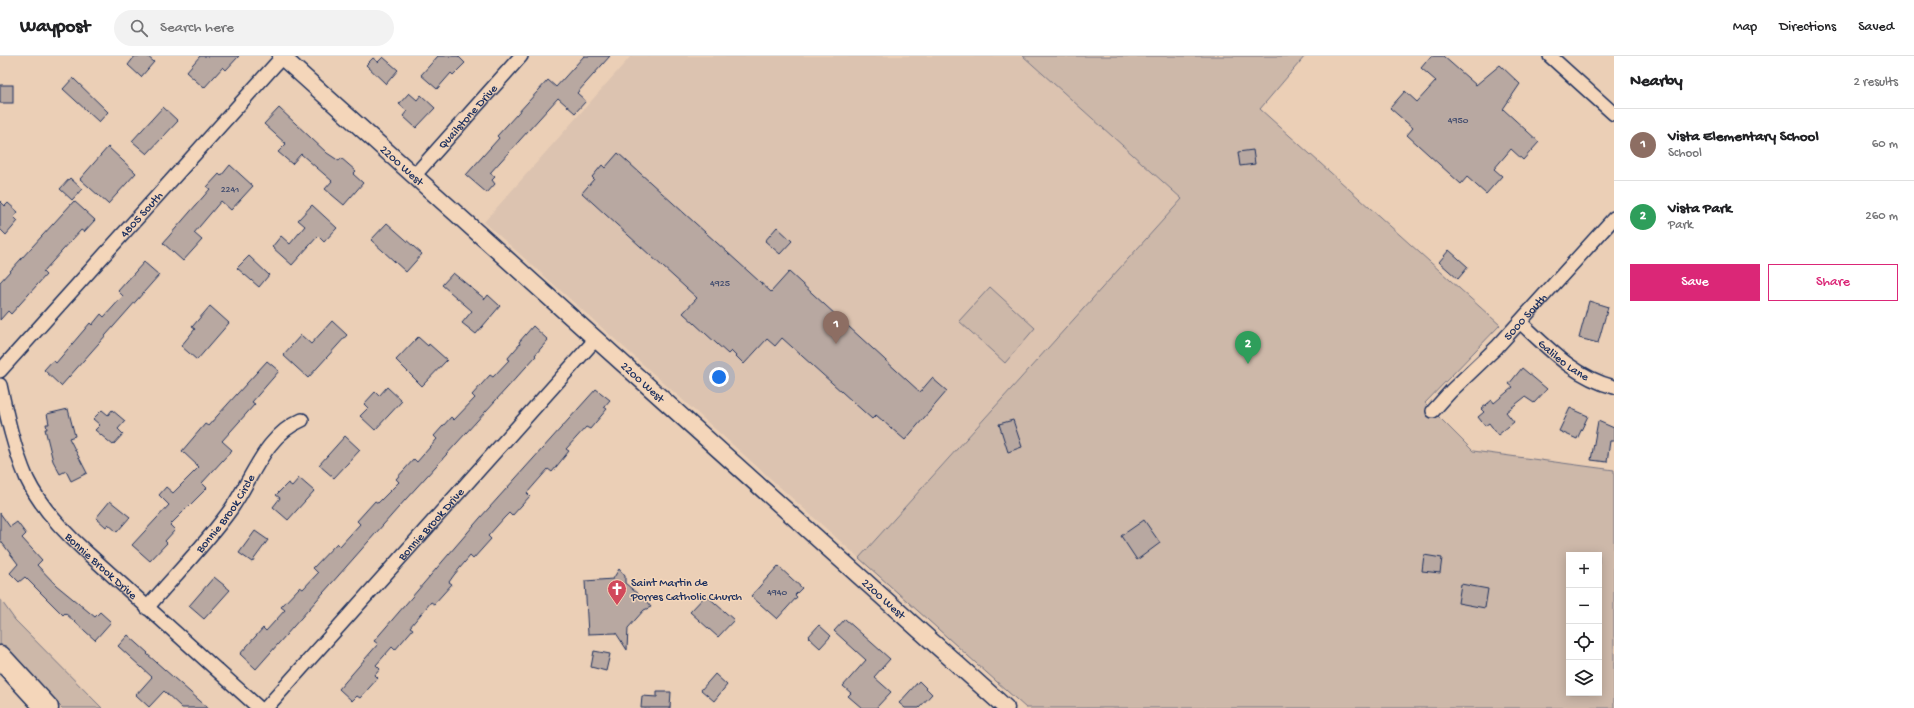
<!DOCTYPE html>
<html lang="en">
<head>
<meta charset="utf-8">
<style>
	body { margin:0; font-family:"Gochi Hand",sans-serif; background:#f2f2f2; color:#202124 }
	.controls { position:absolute; right:12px; bottom:12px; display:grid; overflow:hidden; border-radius:0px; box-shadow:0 2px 10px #0003 }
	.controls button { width:36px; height:36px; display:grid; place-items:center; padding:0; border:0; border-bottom:1px solid #e0e0e0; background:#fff; color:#202124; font:20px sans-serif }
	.you { position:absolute; left:719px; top:321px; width:14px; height:14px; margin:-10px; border:3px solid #fff; border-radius:50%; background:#1a73e8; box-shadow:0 0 0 6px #1a73e833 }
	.badge { display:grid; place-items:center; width:26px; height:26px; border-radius:50%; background:#db2777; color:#fff; font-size:13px; font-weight:700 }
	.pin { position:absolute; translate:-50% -33px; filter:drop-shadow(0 1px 2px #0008) }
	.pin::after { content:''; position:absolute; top:21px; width:14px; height:12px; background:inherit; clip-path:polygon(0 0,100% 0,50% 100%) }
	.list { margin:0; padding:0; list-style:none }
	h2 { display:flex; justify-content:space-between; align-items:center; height:52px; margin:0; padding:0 16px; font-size:17px }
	h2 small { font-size:13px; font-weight:400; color:#757577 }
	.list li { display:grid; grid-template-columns:26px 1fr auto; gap:12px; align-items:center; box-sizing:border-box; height:72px; padding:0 16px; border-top:1px solid #e0e0e0 }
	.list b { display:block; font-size:15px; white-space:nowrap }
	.list p { margin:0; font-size:13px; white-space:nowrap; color:#757577 }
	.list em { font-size:13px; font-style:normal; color:#757577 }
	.actions { display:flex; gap:8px; padding:12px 16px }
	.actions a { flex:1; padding:9px 0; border:1px solid #db2777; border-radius:0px; text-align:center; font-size:14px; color:#db2777 }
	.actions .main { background:#db2777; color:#fff }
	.icon { flex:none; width:22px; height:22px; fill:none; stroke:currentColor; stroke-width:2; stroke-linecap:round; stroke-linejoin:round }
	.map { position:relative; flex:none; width:1614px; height:652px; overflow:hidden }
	header { display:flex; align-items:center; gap:24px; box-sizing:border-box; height:56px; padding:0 20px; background:#fff; border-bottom:1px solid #e0e0e0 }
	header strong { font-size:19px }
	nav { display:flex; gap:22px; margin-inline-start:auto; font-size:14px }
	.search { width:280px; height:36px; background:#f2f2f2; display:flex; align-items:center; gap:10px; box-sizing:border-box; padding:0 14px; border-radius:22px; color:#757577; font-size:15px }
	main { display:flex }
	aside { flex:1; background:#fff }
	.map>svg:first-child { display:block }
	.built { fill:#dcc3b0 }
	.green { fill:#cdb8a9; stroke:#747484; fill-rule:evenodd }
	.building { fill:#b8a8a1; stroke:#1b2f5e }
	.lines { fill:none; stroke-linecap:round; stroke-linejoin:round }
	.minor-casing { stroke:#1b2f5e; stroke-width:16 }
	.tertiary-casing { stroke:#1b2f5e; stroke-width:19 }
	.motorway-casing { stroke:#1b2f5e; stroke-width:25 }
	.minor { stroke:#f4d6ba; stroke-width:13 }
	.tertiary { stroke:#f4d6ba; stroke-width:16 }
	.motorway { stroke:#f4d6ba; stroke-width:22 }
	.labels { text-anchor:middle; stroke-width:3; stroke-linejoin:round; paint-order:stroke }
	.number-label { font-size:10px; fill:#424d6f }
	.street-label { font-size:12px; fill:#1b2f5e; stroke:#f4d6ba }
	.poi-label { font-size:12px; fill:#1b2f5e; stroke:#f4d6ba; text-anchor:start }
</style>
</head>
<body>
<header>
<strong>Waypost</strong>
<div class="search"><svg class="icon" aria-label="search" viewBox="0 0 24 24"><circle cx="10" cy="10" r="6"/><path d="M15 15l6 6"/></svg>Search here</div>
<nav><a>Map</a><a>Directions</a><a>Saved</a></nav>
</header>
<main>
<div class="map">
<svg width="1614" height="652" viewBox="0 0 1614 652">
	<rect width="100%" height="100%" fill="#ebcfb6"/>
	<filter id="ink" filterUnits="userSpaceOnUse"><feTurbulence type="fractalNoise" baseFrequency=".025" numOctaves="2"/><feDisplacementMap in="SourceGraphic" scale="8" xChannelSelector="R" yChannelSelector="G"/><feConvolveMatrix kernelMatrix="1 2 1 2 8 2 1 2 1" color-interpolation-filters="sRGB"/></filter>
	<g filter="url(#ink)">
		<!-- built -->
		<polygon class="built" points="631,0 1023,0 1182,143 859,502 484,166"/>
		<!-- green -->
		<g class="green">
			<path d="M1023,0H1305L1260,53L1500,269L1425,347L1473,395L1614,414V652H1026L859,502L1182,143ZM1569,499H1599V637H1569Z"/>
			<polygon points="990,231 1035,272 1005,307 959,265"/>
			<polygon points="0,543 15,564 102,652 62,652 0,589"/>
		</g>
		<!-- building -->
		<g class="building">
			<polygon points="135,0 147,0 154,6 141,21 128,9"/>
			<polygon points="200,0 239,0 226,14 223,11 204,32 186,16"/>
			<polygon points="438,0 458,0 465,7 453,19 451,17 437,33 421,19"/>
			<polygon points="584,0 610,0 577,37 586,45 575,57 558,42 490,117 495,121 492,124 495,128 487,137 466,119 499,82 497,80 548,24 556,31"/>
			<polygon points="1431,0 1443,0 1476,29 1500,9 1520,28 1503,53 1539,86 1523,104 1511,93 1494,113 1502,120 1486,138 1467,121 1461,128 1407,79 1413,72 1390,52 1405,35 1417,46 1436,25 1421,12"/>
			<polygon points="383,1 398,14 386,28 366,9 373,2 378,6"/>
			<polygon points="73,22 108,56 99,66 63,33"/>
			<rect x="0" y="29" width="13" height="18"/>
			<polygon points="409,37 417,44 421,39 435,52 416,72 403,60 407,55 399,48"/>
			<polygon points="163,51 178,65 147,98 132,85"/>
			<polygon points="279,52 327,97 339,105 341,102 356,115 353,118 363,127 344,149 325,133 332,125 301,98 292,108 278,96 286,88 264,68"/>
			<polygon points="108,91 136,117 108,148 80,123"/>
			<polygon points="1253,94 1255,108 1240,110 1238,96"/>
			<polygon points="618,97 771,236 789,216 920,336 932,322 947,335 905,384 876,359 872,363 782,282 775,290 767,283 744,308 731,295 728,298 683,257 697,242 582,137 594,123 592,121 602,109 605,112"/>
			<polygon points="230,109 253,130 231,154 221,145 194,177 202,184 183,205 163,187 210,133 207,131 219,118 221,120"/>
			<polygon points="70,122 82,133 72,144 60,133"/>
			<polygon points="0,145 5,150 8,147 18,156 14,161 18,165 6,179 0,173"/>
			<polygon points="74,145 95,164 84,176 81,174 43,216 46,219 11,258 8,255 0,264 0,226"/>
			<polygon points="312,149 337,172 324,186 318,180 292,209 272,191 281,180 290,188 305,170 298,164"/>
			<polygon points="387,167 422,198 406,216 371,184"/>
			<polygon points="777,171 792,185 780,198 765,185"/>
			<polygon points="1449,194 1468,211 1458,223 1439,206"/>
			<polygon points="249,200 269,219 259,231 237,212"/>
			<polygon points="144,206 159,219 61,330 44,314 53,304 56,307 90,267 92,269 101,258 104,261 123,240 118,235"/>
			<polygon points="453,217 485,243 488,239 500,250 476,278 462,267 472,255 442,229"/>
			<polygon points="1589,245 1608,251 1598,287 1579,282"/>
			<polygon points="210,250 229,267 197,304 181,290 195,273 192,271"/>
			<polygon points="332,265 347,279 308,322 283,299 301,279 311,288"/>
			<polygon points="533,270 548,284 535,299 536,300 406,443 256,613 240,598 263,572 266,575 285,554 281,551 300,531 303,533 318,517 313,512 337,487 340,490 360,468 357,465 375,445 378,447 399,426 396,423 414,403 417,406 437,383 434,380 451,361 454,364 475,342 472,339 490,319 493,321 509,304 508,302 520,288 519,286"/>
			<polygon points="418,281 428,290 429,288 447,304 422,330 396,304"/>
			<polygon points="267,305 279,315 252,346 255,348 222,385 232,394 202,427 207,432 170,469 175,474 165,485 167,487 150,505 132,489 169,449 159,439 166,431 173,437 199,411 182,395 205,368 208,370"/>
			<polygon points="1522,312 1547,333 1534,347 1525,341 1506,356 1514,366 1498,379 1489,367 1485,370 1478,361 1484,356 1481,353 1492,344 1494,347 1513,331 1509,328"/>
			<polygon points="387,331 402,345 375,374 360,360 368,352 364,348 375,336 379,340"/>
			<polygon points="596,333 610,344 604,351 607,353 590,373 586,371 566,393 569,395 552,416 548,413 527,437 530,440 512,460 509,457 504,462 488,480 491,483 473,503 470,500 454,519 449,526 452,528 434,548 431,546 410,571 413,573 395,594 392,591 376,609 380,613 375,619 378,622 360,642 357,640 352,645 339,633 378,588 374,585 480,462"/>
			<polygon points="1570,352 1588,360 1577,383 1559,375"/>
			<polygon points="68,353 75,380 69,382 87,417 71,425 66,415 60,418 53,405 45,373 47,373 46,368 49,368 47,358"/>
			<polygon points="102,354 108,359 112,354 125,365 118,373 123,378 113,389 95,374 100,369 93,363"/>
			<polygon points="1013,364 1022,391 1008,396 999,368"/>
			<polygon points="1598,365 1614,372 1614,385 1610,385 1607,406 1591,404"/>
			<polygon points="345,380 360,394 334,422 319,409"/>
			<polygon points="299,422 314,435 288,464 273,451 280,442 276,439 288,427 292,430"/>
			<polygon points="110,445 130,461 117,476 108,468 106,471 96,462"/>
			<polygon points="0,457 10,471 17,466 26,478 22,482 42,504 37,509 56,529 95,561 100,556 111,566 95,584 65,557 63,559 25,521 19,526 10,517 18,508 0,484"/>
			<polygon points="1144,464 1160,487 1137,504 1121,480"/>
			<polygon points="255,475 268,484 252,506 239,497"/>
			<polygon points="1424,499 1442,502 1440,517 1422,515"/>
			<polygon points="778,510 802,532 795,539 797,541 777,563 751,540"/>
			<polygon points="619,513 625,520 625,527 646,545 651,551 644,554 628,572 627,594 616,577 588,578 585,525 613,523"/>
			<polygon points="214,521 230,534 204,563 189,550"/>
			<polygon points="1461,528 1488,533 1485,552 1458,547"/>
			<polygon points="706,539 734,564 718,581 690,556"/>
			<polygon points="845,563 890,603 874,621 891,636 876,652 862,652 848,640 851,637 843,630 866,604 834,575"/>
			<polygon points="819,569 831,580 820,592 808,581"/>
			<polygon points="128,579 148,597 147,598 208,652 182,652 164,635 149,651 136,639 152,621 118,590"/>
			<polygon points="594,595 610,598 606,615 591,611"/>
			<polygon points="715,618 727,629 714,645 701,634"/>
			<polygon points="919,625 932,638 919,652 905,652 899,647"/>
			<polygon points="657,636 671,636 670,652 641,652 642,640 657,641"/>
		</g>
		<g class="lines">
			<defs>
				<g id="minor">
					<polyline points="1550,0 1614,58"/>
					<path id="s1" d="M414,120L521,0"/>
					<path id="s2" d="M1520,266C1549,293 1575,321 1614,331"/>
					<path id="s3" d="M0,315L282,1"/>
					<path id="s4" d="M0,329C7,361 14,393 27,423C40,450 62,474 84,494L259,652"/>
					<path id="s5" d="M1433,355L1451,335L1497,291L1614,162"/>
					<path id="s6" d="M147,552C175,519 206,488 231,453C253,422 264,380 302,364"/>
					<path id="s7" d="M266,652L595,284"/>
				</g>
				<g id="tertiary">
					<path id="s8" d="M281,0L1006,652"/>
				</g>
				<polyline id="motorway" points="0,601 47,652"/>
			</defs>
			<!-- minor casing -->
			<use href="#minor" class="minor-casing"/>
			<!-- tertiary casing -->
			<use href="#tertiary" class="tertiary-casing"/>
			<!-- motorway casing -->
			<use href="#motorway" class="motorway-casing"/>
			<!-- minor -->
			<use href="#minor" class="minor"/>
			<!-- tertiary -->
			<use href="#tertiary" class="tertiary"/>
			<!-- motorway -->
			<use href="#motorway" class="motorway"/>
		</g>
	</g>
	<!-- icons -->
	<defs>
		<symbol id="church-pin" viewBox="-11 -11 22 30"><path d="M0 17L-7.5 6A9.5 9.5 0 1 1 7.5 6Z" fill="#d1495b" stroke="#f4d6ba"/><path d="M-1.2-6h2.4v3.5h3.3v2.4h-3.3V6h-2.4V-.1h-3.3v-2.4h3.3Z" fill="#fff"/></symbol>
	</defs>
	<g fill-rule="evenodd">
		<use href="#church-pin" x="606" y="522" width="22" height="30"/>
	</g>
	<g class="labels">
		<!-- number labels -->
		<g class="number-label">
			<text x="1458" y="67">4950</text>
			<text x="230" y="136">2241</text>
			<text x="720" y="230">4925</text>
			<text x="777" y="539">4940</text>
		</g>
		<!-- street labels -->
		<g class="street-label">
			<text dy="4" stroke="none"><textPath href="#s1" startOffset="80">Quailstone Drive</textPath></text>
			<text dy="4" stroke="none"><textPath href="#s8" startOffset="163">2200 West</textPath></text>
			<text dy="4" stroke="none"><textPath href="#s3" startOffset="211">4805 South</textPath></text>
			<text dy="4" stroke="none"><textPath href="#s5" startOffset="132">5000 South</textPath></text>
			<text dy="4" stroke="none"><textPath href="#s2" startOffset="58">Galileo Lane</textPath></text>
			<text dy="4" stroke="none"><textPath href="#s8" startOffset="487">2200 West</textPath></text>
			<text dy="4" stroke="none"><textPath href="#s6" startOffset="123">Bonnie Brook Circle</textPath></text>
			<text dy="4" stroke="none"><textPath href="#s7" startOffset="247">Bonnie Brook Drive</textPath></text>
			<text dy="4" stroke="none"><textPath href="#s4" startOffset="213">Bonnie Brook Drive</textPath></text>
			<text dy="4" stroke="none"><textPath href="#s8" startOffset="811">2200 West</textPath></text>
		</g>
		<!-- poi labels -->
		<g class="poi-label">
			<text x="631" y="530">Saint Martin de<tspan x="631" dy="14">Porres Catholic Church</tspan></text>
		</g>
	</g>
</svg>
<div class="controls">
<button>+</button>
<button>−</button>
<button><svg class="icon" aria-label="locate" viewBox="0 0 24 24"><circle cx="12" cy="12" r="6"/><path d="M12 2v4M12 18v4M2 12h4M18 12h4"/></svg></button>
<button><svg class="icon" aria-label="layers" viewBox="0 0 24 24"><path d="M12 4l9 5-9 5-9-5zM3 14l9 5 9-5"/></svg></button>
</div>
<div class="you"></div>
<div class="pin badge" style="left:836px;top:288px;background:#8d6e63">1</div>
<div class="pin badge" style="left:1248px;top:308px;background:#2e9e5b">2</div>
</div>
<aside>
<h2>Nearby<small>2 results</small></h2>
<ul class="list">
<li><span class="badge" style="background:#8d6e63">1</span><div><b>Vista Elementary School</b><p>School</p></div><em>60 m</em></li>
<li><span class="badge" style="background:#2e9e5b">2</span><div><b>Vista Park</b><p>Park</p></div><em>260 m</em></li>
</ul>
<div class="actions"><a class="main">Save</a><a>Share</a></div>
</aside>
</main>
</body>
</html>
